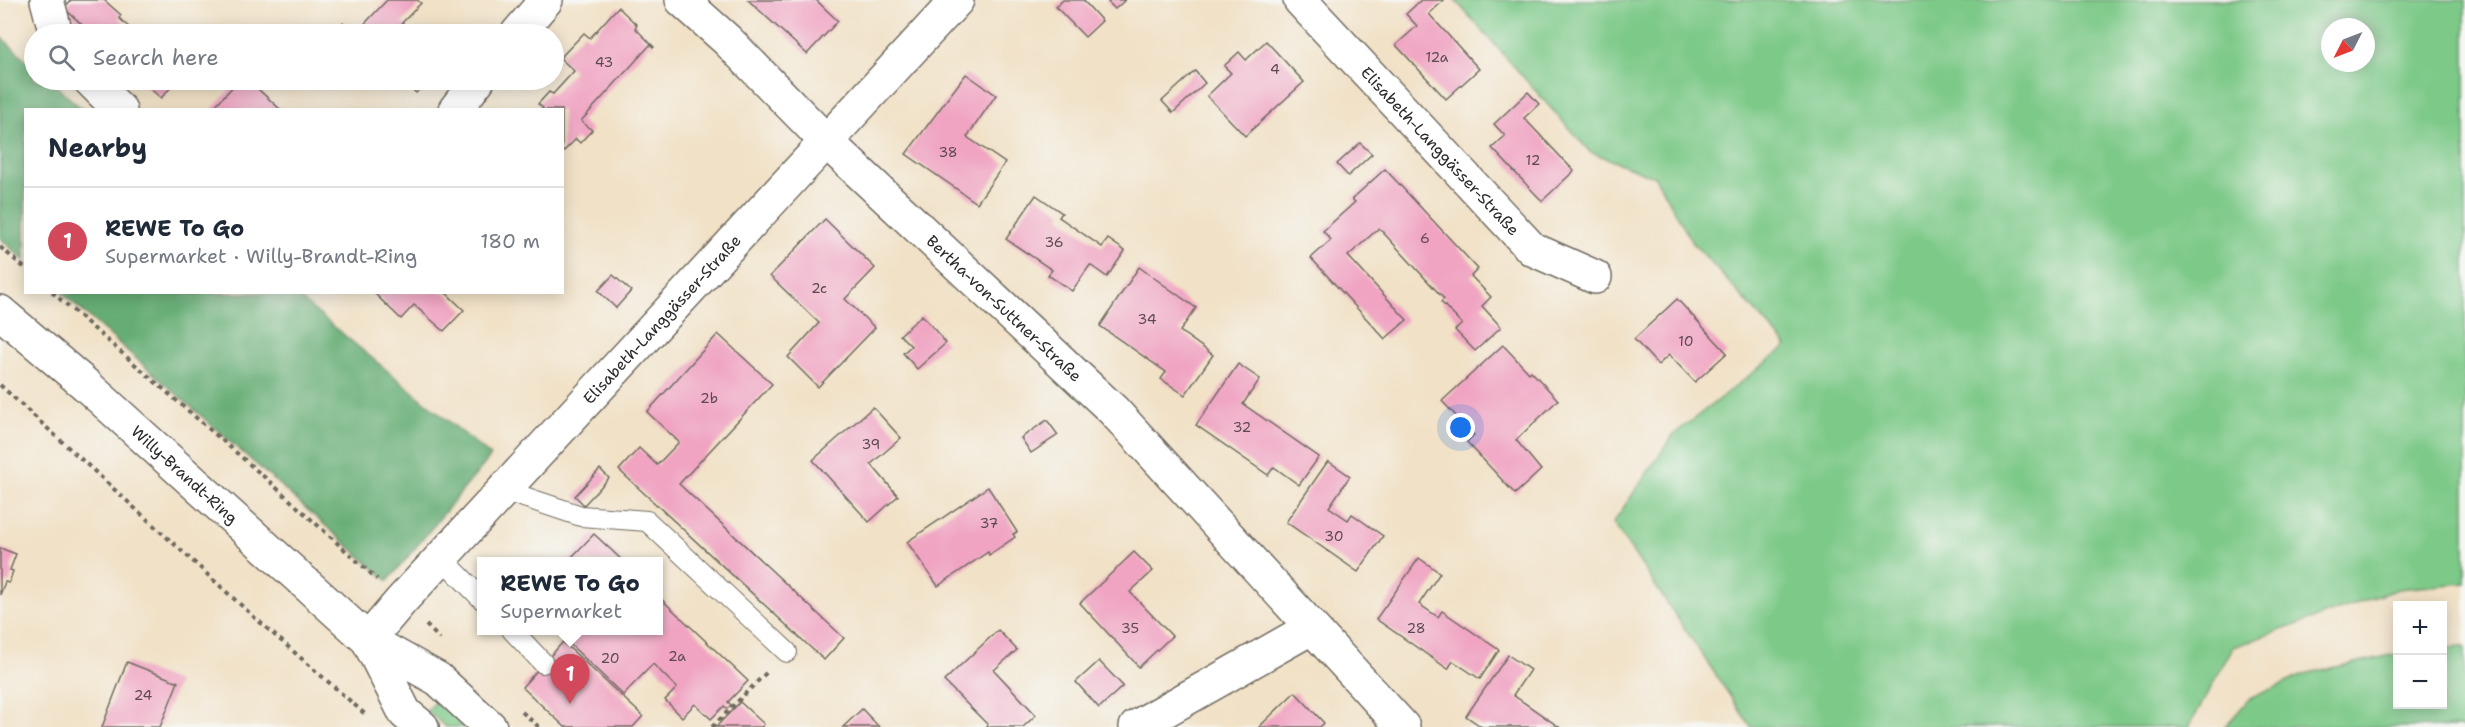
<!DOCTYPE html>
<html lang="en">
<head>
<meta charset="utf-8">
<style>
	body { margin:0; font-family:"Shantell Sans",sans-serif; background:#f6f6f7; color:#1f2937 }
	.controls { position:absolute; right:18px; bottom:18px; display:grid; overflow:hidden; border-radius:0px; box-shadow:0 3px 15px #0003 }
	.controls button { width:54px; height:54px; display:grid; place-items:center; padding:0; border:0; border-bottom:2px solid #e0e1e3; background:#fff; color:#1f2937; font:30px sans-serif }
	.compass { position:absolute; left:2321px; top:18px; width:54px; height:54px; border-radius:50%; background:#fff; box-shadow:0 3px 15px #0003; rotate:228deg }
	.you { position:absolute; left:1461px; top:428px; width:21px; height:21px; margin:-15px; border:4px solid #fff; border-radius:50%; background:#1a73e8; box-shadow:0 0 0 9px #1a73e833 }
	.badge { display:grid; place-items:center; width:39px; height:39px; border-radius:50%; background:#d1495b; color:#fff; font-size:20px; font-weight:700 }
	.pin { position:absolute; translate:-50% -50px; filter:drop-shadow(0 2px 3px #0008) }
	.pin::after { content:''; position:absolute; top:32px; width:21px; height:18px; background:inherit; clip-path:polygon(0 0,100% 0,50% 100%) }
	.popup { position:absolute; left:477px; top:557px; width:186px; height:78px; box-sizing:border-box; display:grid; place-content:center; border-radius:0px; background:#fff; filter:drop-shadow(0 2px 4px #0005); font-size:20px; white-space:nowrap; color:#747a83 }
	.popup b { font-size:22px; color:#1f2937 }
	.popup::after { content:''; position:absolute; left:50%; top:100%; margin-left:-12px; border:12px solid transparent; border-top-color:#fff }
	.list { margin:0; padding:0; list-style:none }
	h2 { display:flex; justify-content:space-between; align-items:center; height:78px; margin:0; padding:0 24px; font-size:26px }
	h2 small { font-size:20px; font-weight:400; color:#747a83 }
	.list li { display:grid; grid-template-columns:39px 1fr auto; gap:18px; align-items:center; box-sizing:border-box; height:108px; padding:0 24px; border-top:2px solid #e0e1e3 }
	.list b { display:block; font-size:22px; white-space:nowrap }
	.list p { margin:0; font-size:20px; white-space:nowrap; color:#747a83 }
	.list em { font-size:20px; font-style:normal; color:#747a83 }
	.icon { flex:none; width:33px; height:33px; fill:none; stroke:currentColor; stroke-width:2; stroke-linecap:round; stroke-linejoin:round }
	.map { position:relative; flex:none; width:2465px; height:727px; overflow:hidden }
	.search { position:absolute; background:#fff; box-shadow:0 3px 15px #0003; left:24px; top:24px; width:540px; height:66px; display:flex; align-items:center; gap:15px; box-sizing:border-box; padding:0 21px; border-radius:33px; color:#747a83; font-size:22px }
	.panel { position:absolute; background:#fff; box-shadow:0 3px 15px #0003; left:24px; top:108px; width:540px; height:186px; border-radius:0px }
	.map>svg:first-child { display:block }
	.green { fill:#7dc988; stroke:#547a5a; stroke-width:1.5; fill-rule:evenodd }
	.forest { fill:#66ad74; stroke:#486c50; stroke-width:1.5 }
	.building { fill:#f0a4c2 }
	.lines { fill:none; stroke-linecap:round; stroke-linejoin:round }
	.service-casing { stroke:#706b61; stroke-width:22 }
	.minor-casing { stroke:#706b61; stroke-width:36 }
	.primary-casing { stroke:#706b61; stroke-width:36 }
	.path { stroke:#706b61; stroke-width:4; stroke-dasharray:4.5 4.5; stroke-linecap:butt }
	.service { stroke:#fff; stroke-width:20 }
	.minor { stroke:#fff; stroke-width:33 }
	.primary { stroke:#fff; stroke-width:33 }
	.labels { text-anchor:middle; stroke-width:6; stroke-linejoin:round; paint-order:stroke }
	.number-label { font-size:14px; fill:#5c4951 }
	.street-label { font-size:16px; fill:#2b2b2b; stroke:#f6f6f2 }
</style>
</head>
<body>
<div class="map">
<svg width="2465" height="727" viewBox="0 0 2465 727">
	<rect width="100%" height="100%" fill="#f6f6f2"/>
	<filter id="ink" filterUnits="userSpaceOnUse"><feTurbulence type="fractalNoise" baseFrequency=".0167" numOctaves="2"/><feDisplacementMap in="SourceGraphic" scale="12" xChannelSelector="R" yChannelSelector="G"/><feConvolveMatrix kernelMatrix="1 2 1 2 8 2 1 2 1" color-interpolation-filters="sRGB"/></filter>
	<filter id="wash" filterUnits="userSpaceOnUse"><feTurbulence type="fractalNoise" baseFrequency=".008" numOctaves="4" result="noise"/><feDisplacementMap in="SourceGraphic" scale="24" xChannelSelector="R" yChannelSelector="G"/><feGaussianBlur stdDeviation="1.35" result="paint"/><feColorMatrix in="noise" values="0 0 0 0 0 0 0 0 0 0 0 0 0 0 0 0 0 1.4 0 .05"/><feComposite in="paint" operator="in"/></filter>
	<g filter="url(#wash)">
		<rect width="100%" height="100%" fill="#f1e1c6"/>
		<!-- green -->
		<g class="green">
			<path d="M1455,0H2465V583L2398,589L2233,647L2189,727H1751L1613,523L1673,435L1787,346L1692,242L1655,177L1590,152ZM2330,27H2366V63H2330Z"/>
			<polygon points="2465,647 2465,727 2225,727 2249,699 2308,673 2397,654 2398,704 2442,704 2443,648"/>
			<polygon points="438,699 469,727 446,727 427,711"/>
		</g>
		<!-- forest -->
		<g class="forest">
			<polygon points="0,36 34,67 34,80 49,80 82,109 26,110 25,261 0,238"/>
			<polygon points="62,293 293,293 491,456 388,581"/>
		</g>
		<g id="blocks">
			<!-- building -->
			<g class="building">
				<polygon points="71,0 104,0 121,15 119,18 136,34 92,34 64,8"/>
				<polygon points="387,0 417,0 421,3 402,23 414,34 333,34 343,23 355,34"/>
				<polygon points="748,0 816,0 838,21 807,54"/>
				<polygon points="1063,0 1083,0 1102,21 1085,37 1056,7"/>
				<polygon points="1106,0 1125,0 1115,9"/>
				<polygon points="1421,0 1444,0 1429,14 1479,69 1446,99 1396,45 1417,26 1406,14"/>
				<polygon points="618,7 637,25 635,28 654,47 653,48 650,45 581,121 592,130 580,143 576,139 562,153 562,110 541,110 543,108 538,104 549,92 553,94 574,71 560,58 584,33 590,38"/>
				<polygon points="1266,41 1304,82 1245,136 1207,96 1231,73 1224,66 1239,52 1246,60"/>
				<polygon points="1195,71 1205,83 1173,113 1162,101"/>
				<polygon points="966,74 996,95 967,137 1005,163 977,203 906,154"/>
				<polygon points="140,80 178,80 161,98"/>
				<polygon points="239,80 248,80 281,110 211,110"/>
				<polygon points="401,80 428,80 416,93"/>
				<polygon points="1528,92 1539,104 1524,118 1574,171 1542,201 1492,148 1505,136 1494,124"/>
				<polygon points="1360,143 1372,154 1348,176 1337,164"/>
				<polygon points="1385,169 1478,269 1471,276 1491,297 1482,306 1501,327 1475,351 1455,330 1462,324 1441,302 1444,299 1379,228 1348,256 1407,320 1385,339 1311,258 1331,240 1323,231 1355,202 1352,199"/>
				<polygon points="1036,195 1062,213 1059,217 1102,247 1108,239 1125,251 1107,277 1090,265 1072,291 1048,275 1052,270 1006,239"/>
				<polygon points="825,219 875,268 845,299 875,328 818,387 788,357 819,323 770,276"/>
				<polygon points="1139,267 1196,308 1180,331 1213,355 1185,395 1161,379 1166,372 1100,326"/>
				<polygon points="613,275 631,291 616,308 598,291"/>
				<polygon points="373,292 445,292 464,310 444,331 414,305 401,319"/>
				<polygon points="1677,299 1727,353 1695,382 1669,355 1658,365 1634,339"/>
				<polygon points="922,315 946,343 917,369 903,353 911,346 900,335"/>
				<polygon points="718,334 772,384 679,484 844,638 824,660 619,470 639,448 657,465 679,442 647,412"/>
				<polygon points="1503,345 1529,373 1531,371 1558,400 1516,440 1541,470 1515,494 1467,442 1474,435 1442,401"/>
				<polygon points="1238,364 1260,379 1243,404 1319,457 1299,485 1274,467 1268,475 1196,425"/>
				<polygon points="873,407 901,438 871,464 898,496 869,522 813,460"/>
				<polygon points="1047,420 1058,435 1031,453 1021,438"/>
				<polygon points="1328,461 1350,476 1329,507 1348,520 1352,514 1383,536 1358,572 1286,522"/>
				<polygon points="600,469 609,478 584,505 575,496"/>
				<polygon points="988,487 1017,532 1013,534 1015,537 989,555 988,552 938,586 907,542"/>
				<polygon points="594,534 623,561 568,561"/>
				<polygon points="0,548 16,554 10,570 13,571 9,583 5,582 0,595"/>
				<polygon points="1134,552 1153,571 1130,592 1172,636 1139,667 1080,603"/>
				<polygon points="1419,558 1440,573 1419,604 1438,617 1442,611 1499,650 1480,679 1453,661 1448,669 1376,619"/>
				<polygon points="658,596 748,681 728,702 731,705 727,709 724,706 711,719 695,704 682,717 665,700 677,688 653,664 623,695 555,630 658,630"/>
				<polygon points="998,630 1017,650 994,670 1036,715 1023,727 987,727 987,724 944,681"/>
				<polygon points="563,642 643,716 633,727 565,727 522,687"/>
				<polygon points="1508,655 1530,670 1513,695 1559,727 1482,727 1466,716"/>
				<polygon points="1099,661 1123,686 1099,708 1076,682"/>
				<polygon points="127,662 178,682 160,727 102,727"/>
				<polygon points="1295,692 1324,723 1320,727 1259,727"/>
				<polygon points="740,702 764,724 762,727 716,727"/>
				<polygon points="862,709 879,727 843,727"/>
			</g>
		</g>
	</g>
	<g filter="url(#ink)">
		<use href="#blocks" fill-opacity="0" stroke="#706b61" stroke-width="1.5"/>
		<g class="lines">
			<defs>
				<g id="service">
					<polyline points="503,490 581,516 647,521 787,652"/>
					<polyline points="441,557 482,599"/>
					<polyline points="512,630 543,663"/>
				</g>
				<g id="minor">
					<polyline points="47,0 56,34"/>
					<path id="s1" d="M682,0L727,40L826,141L1113,410L1403,727"/>
					<path id="s2" d="M1300,0L1532,249L1595,277"/>
					<polyline points="517,34 546,0"/>
					<polyline points="90,80 120,110"/>
					<polyline points="455,110 478,80"/>
					<path id="s3" d="M368,640L401,601L957,0"/>
					<polyline points="1136,727 1311,628"/>
				</g>
				<g id="primary">
					<path id="s4" d="M0,312L86,385L368,640L438,679L490,727"/>
					<polyline points="368,640 405,713 422,727"/>
				</g>
			</defs>
			<!-- service casing -->
			<use href="#service" class="service-casing"/>
			<!-- minor casing -->
			<use href="#minor" class="minor-casing"/>
			<!-- primary casing -->
			<use href="#primary" class="primary-casing"/>
			<!-- path -->
			<g class="path">
				<polyline points="0,247 26,269"/>
				<polyline points="52,292 270,482 377,579"/>
				<polyline points="0,385 254,617 365,714"/>
				<polyline points="426,625 440,639"/>
				<polyline points="522,712 539,727"/>
				<polyline points="712,727 767,672"/>
			</g>
			<!-- service -->
			<use href="#service" class="service"/>
			<!-- minor -->
			<use href="#minor" class="minor"/>
			<!-- primary -->
			<use href="#primary" class="primary"/>
		</g>
	</g>
	<g class="labels">
		<!-- number labels -->
		<g class="number-label">
			<text x="1437" y="62">12a</text>
			<text x="604" y="67">43</text>
			<text x="1275" y="74">4</text>
			<text x="948" y="157">38</text>
			<text x="1533" y="165">12</text>
			<text x="1425" y="243">6</text>
			<text x="1054" y="247">36</text>
			<text x="819" y="293">2c</text>
			<text x="1147" y="324">34</text>
			<text x="1686" y="346">10</text>
			<text x="709" y="403">2b</text>
			<text x="1242" y="432">32</text>
			<text x="871" y="449">39</text>
			<text x="989" y="528">37</text>
			<text x="1334" y="541">30</text>
			<text x="1130" y="633">35</text>
			<text x="1416" y="633">28</text>
			<text x="677" y="661">2a</text>
			<text x="610" y="663">20</text>
			<text x="143" y="700">24</text>
		</g>
		<!-- street labels -->
		<g class="street-label">
			<text dy="6" stroke="none"><textPath href="#s2" startOffset="206">Elisabeth-Langgässer-Straße</textPath></text>
			<text dy="6" stroke="none"><textPath href="#s1" startOffset="446">Bertha-von-Suttner-Straße</textPath></text>
			<text dy="6" stroke="none"><textPath href="#s3" startOffset="435">Elisabeth-Langgässer-Straße</textPath></text>
			<text dy="6" stroke="none"><textPath href="#s4" startOffset="246">Willy-Brandt-Ring</textPath></text>
		</g>
	</g>
</svg>
<div class="controls">
<button>+</button>
<button>−</button>
</div>
<svg class="compass" viewBox="-18 -18 36 36"><path d="M0-13l5 13h-10z" fill="#e53935"/><path d="M0 13l5-13h-10z" fill="#747a83"/></svg>
<div class="you"></div>
<div class="pin badge" style="left:570px;top:704px">1</div>
<div class="popup"><b>REWE To Go</b>Supermarket</div>
<div class="search"><svg class="icon" aria-label="search" viewBox="0 0 24 24"><circle cx="10" cy="10" r="6"/><path d="M15 15l6 6"/></svg>Search here</div>
<section class="panel">
<h2>Nearby<small></small></h2>
<ul class="list">
<li><span class="badge">1</span><div><b>REWE To Go</b><p>Supermarket · Willy-Brandt-Ring</p></div><em>180 m</em></li>
</ul>
</section>
</div>
</body>
</html>
